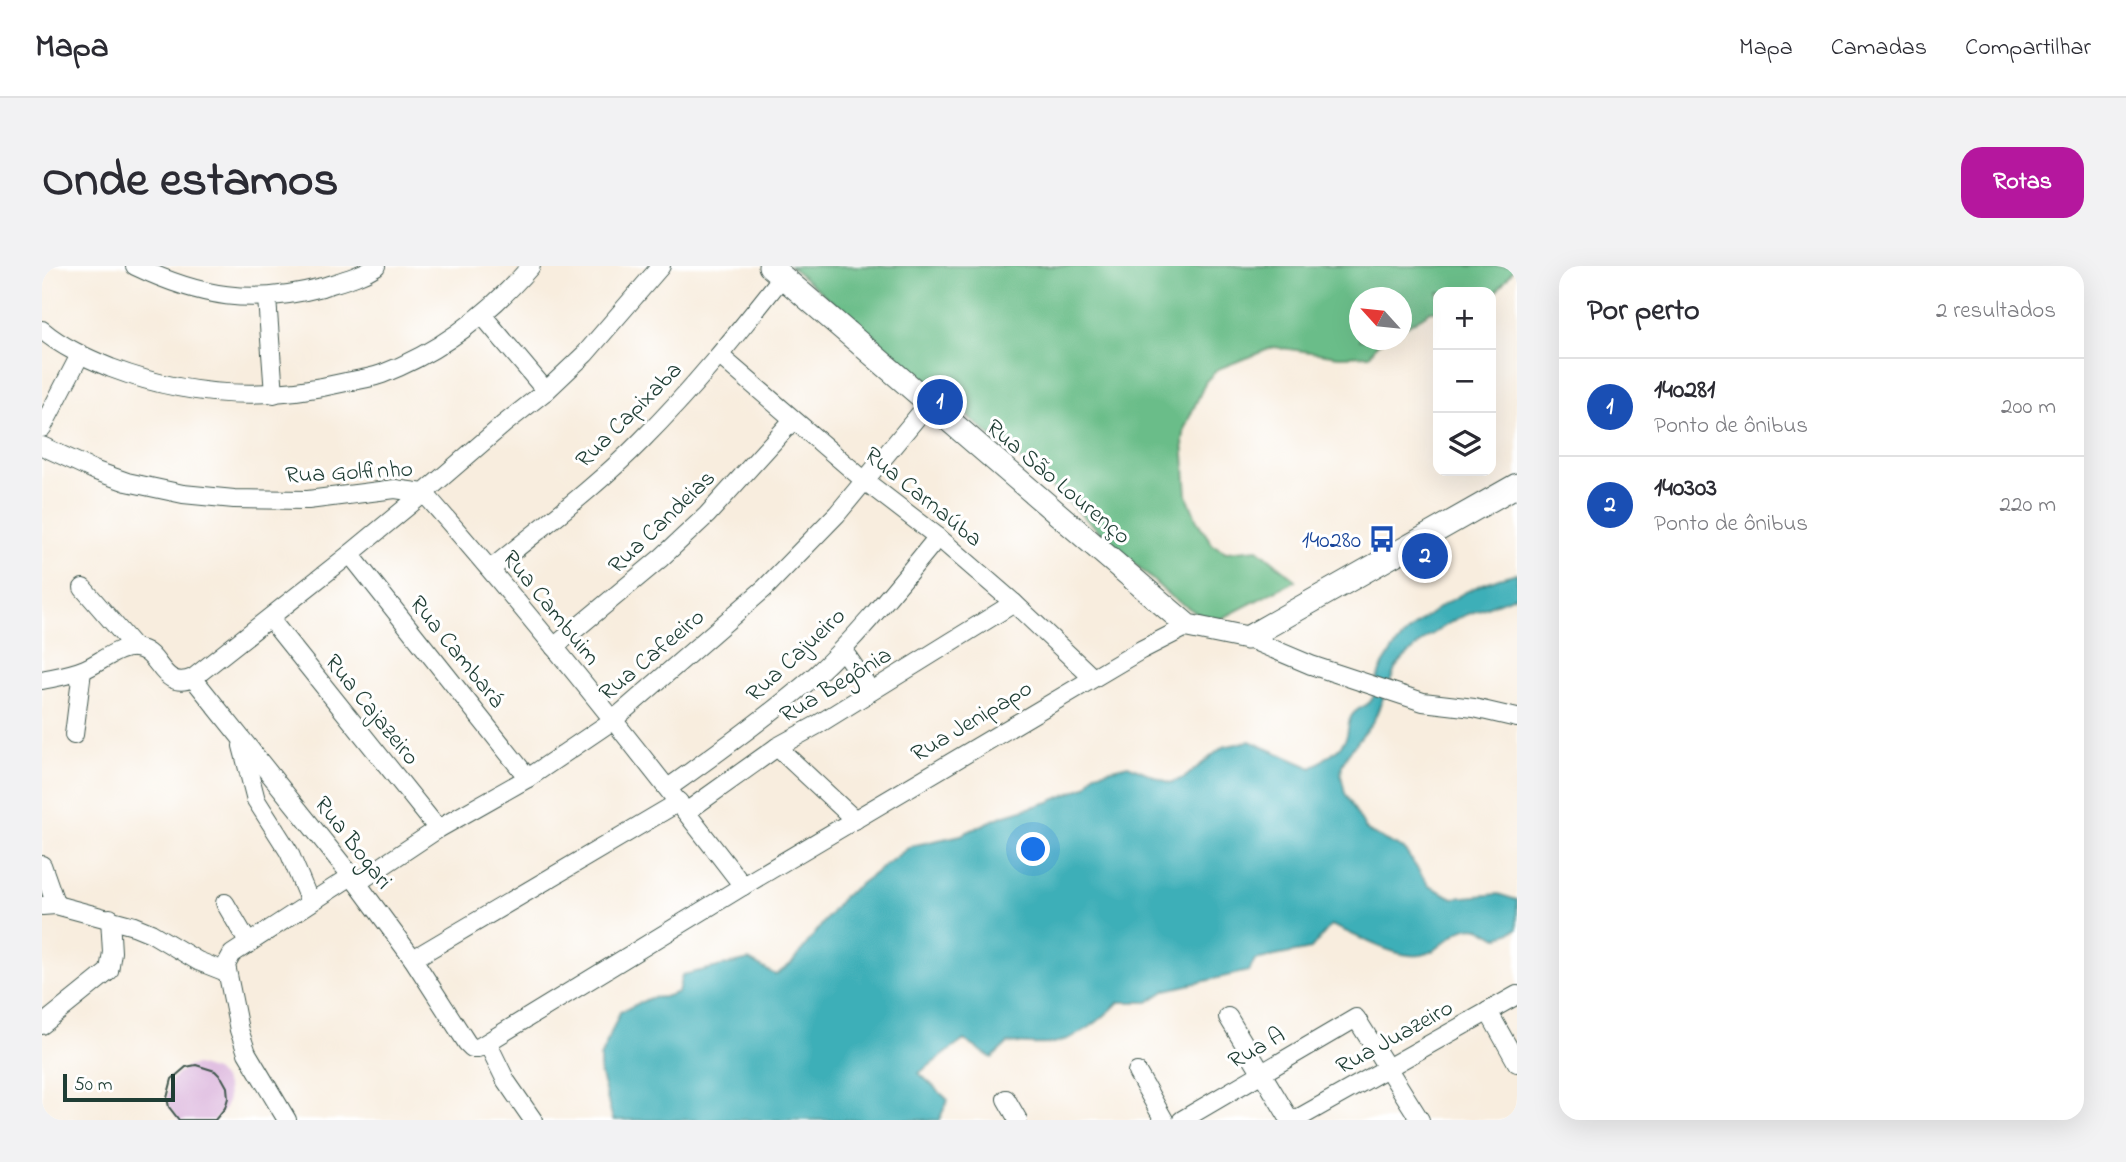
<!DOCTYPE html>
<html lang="pt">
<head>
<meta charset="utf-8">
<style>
	body { margin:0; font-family:"Indie Flower",sans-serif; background:#f2f2f3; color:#2b2b33 }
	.controls { position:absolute; right:21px; top:21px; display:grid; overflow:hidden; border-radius:14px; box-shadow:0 7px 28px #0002 }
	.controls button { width:63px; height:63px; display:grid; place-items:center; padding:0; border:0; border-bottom:2px solid #e1e1e2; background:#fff; color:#2b2b33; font:35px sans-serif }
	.compass { position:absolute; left:1307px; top:21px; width:63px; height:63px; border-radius:50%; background:#fff; box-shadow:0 7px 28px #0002; rotate:297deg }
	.scale { position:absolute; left:21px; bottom:18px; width:112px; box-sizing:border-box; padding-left:7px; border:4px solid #1f3d34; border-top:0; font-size:19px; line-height:24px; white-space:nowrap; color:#1f3d34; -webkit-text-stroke:5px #fff; paint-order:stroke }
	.you { position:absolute; left:992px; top:584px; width:24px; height:24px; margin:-18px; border:5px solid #fff; border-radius:50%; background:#1a73e8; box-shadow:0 0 0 10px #1a73e833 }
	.badge { display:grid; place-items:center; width:46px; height:46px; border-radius:50%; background:#b5179e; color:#fff; font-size:23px; font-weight:700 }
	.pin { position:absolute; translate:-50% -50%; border:4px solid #fff; box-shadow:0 2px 7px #0006 }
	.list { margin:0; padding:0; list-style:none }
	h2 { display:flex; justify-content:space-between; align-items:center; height:91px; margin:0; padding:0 28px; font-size:30px }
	h2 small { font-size:23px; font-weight:400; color:#7c7c81 }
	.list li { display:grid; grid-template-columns:46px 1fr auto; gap:21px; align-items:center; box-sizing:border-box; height:98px; padding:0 28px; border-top:2px solid #e1e1e2 }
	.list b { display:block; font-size:26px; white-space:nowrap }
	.list p { margin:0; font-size:23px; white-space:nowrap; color:#7c7c81 }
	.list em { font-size:23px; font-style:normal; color:#7c7c81 }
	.icon { flex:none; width:38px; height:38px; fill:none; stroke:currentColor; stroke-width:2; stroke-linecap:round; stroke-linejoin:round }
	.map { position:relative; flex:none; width:1475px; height:854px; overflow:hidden; border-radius:21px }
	header { display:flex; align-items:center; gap:42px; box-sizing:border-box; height:98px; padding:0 35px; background:#fff; border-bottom:2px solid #e1e1e2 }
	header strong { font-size:33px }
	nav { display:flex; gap:38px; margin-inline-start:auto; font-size:24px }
	.intro { display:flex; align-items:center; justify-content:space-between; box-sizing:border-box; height:168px; padding:0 42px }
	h1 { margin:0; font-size:49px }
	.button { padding:18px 32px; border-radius:21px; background:#b5179e; color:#fff; font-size:24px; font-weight:700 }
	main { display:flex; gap:42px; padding:0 42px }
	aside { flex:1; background:#fff; border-radius:21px; box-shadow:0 7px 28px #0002 }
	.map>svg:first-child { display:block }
	.forest { fill:#6bbd89; stroke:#457d5e; stroke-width:2 }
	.water { fill:#3eafb8; stroke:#2e7676; stroke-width:2 }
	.building { fill:#d7acd8 }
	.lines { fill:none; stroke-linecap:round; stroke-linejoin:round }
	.minor-casing { stroke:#40574e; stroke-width:20 }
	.tertiary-casing { stroke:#40574e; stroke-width:25 }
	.minor { stroke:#fff; stroke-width:18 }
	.tertiary { stroke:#fff; stroke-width:23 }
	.labels { text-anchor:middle; stroke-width:6; stroke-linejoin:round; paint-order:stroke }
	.street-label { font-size:24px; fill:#1f3d34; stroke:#fff }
	.transit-label { font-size:24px; fill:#164399; stroke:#fff; text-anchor:end }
</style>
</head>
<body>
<header>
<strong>Mapa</strong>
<nav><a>Mapa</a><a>Camadas</a><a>Compartilhar</a></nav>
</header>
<div class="intro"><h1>Onde estamos</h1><a class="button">Rotas</a></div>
<main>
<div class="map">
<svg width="1475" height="854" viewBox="0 0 1475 854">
	<rect width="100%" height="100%" fill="#fff"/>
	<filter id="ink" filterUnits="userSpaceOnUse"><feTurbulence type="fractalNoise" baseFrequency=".0143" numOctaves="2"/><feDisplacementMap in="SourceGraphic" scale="14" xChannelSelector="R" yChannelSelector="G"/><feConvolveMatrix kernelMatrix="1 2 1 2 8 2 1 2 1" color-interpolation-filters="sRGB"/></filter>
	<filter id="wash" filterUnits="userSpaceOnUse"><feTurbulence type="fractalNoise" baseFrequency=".00686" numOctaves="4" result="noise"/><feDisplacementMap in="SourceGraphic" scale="28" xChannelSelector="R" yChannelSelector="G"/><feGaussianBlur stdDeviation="1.57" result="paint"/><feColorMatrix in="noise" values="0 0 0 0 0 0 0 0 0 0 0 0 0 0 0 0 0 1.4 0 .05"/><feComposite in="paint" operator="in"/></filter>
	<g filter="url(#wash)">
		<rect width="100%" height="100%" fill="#f8edde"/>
		<!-- forest -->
		<polygon class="forest" points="748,0 1474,0 1455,25 1449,49 1449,26 1396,26 1396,45 1389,45 1360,63 1360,32 1318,32 1318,74 1342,74 1335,78 1328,89 1297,90 1232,81 1176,103 1164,115 1143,161 1141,175 1145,229 1155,255 1171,279 1184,286 1216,283 1254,314 1171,357 1129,331 1006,218"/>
		<!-- water -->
		<path class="water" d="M1475,307V329L1414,353L1386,371L1361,393L1354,401L1332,454L1305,489L1300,499L1299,509L1303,527L1323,562L1330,568L1362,583L1387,620L1411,632L1456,628L1475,634V663L1456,672C1450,669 1443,664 1437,662C1414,656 1401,686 1380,689C1353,693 1315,669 1289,659L1269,683L1213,694L1207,705L1124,724L1106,736H1077C1057,756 1035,774 1006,778C993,779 979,777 966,777L950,792L922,774L877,807L906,834L897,854H571L558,806V792L578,746L608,732L622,731L636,726L640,709L707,694L734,709L750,697L802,630L869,580L919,569L960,550L1007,536L1045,520L1053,507L1086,499L1128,517L1142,512L1181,481L1208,475L1270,502C1281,493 1301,483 1305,469C1307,461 1305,455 1311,448C1315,442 1323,441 1328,436C1336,427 1333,415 1338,405C1340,400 1343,396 1346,391C1371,351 1430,317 1475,307Z"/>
		<g id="blocks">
			<!-- building -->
			<polygon class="building" points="154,799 173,805 180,812 185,821 186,832 183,842 173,854 137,854 127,841 125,832 130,813 144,801"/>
		</g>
	</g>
	<g filter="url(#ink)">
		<use href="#blocks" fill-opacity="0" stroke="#40574e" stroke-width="2"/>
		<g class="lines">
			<defs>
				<g id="minor">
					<path d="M93,0C158,31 210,40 280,21C299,15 317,11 334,0"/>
					<polyline points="225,32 232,128"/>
					<polyline points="441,50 504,125"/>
					<path d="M0,64C20,81 45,92 69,102C145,131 225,135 304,116C316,114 329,112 340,108C398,86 449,46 489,0"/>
					<polyline points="678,90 823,215 896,271 972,337 1051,412"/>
					<polyline points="0,162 38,89"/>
					<polyline points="0,180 54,205 85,216 141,228 192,233 266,234 353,223 382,227 462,158 504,125 543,88 619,0"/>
					<polyline points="308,288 486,512"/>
					<path d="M449,303C500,261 554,221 600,174C651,123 696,67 740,11"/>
					<polyline points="41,322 93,382"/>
					<polyline points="228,353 396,563"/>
					<polyline points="1205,372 1269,399 1381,436 1432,442 1475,452"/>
					<polyline points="512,381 619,292 665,249 751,154"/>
					<polyline points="800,383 829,425"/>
					<polyline points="151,412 315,617 371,693 425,777 430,782 436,782 701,620 1099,384 1146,360"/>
					<path d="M0,414C14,411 29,409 43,403C60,396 79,377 98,383C119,388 120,425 151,412L308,288L382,227C493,353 598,486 701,620"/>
					<polyline points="32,469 40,405"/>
					<polyline points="200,480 214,534 247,586 268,636"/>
					<polyline points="735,481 813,554"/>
					<path d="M626,522C677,486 728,449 775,408C819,367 857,318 896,271"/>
					<polyline points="644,546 735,481 775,459 972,337"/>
					<polyline points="0,599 14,639"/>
					<polyline points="315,617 396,563 486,512 570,455 723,322 795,248 886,138"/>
					<polyline points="183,637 207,678"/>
					<polyline points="0,640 14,639 92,660 109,667 156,695 184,706"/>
					<polyline points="371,693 637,536"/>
					<polyline points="1446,745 1475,797"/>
					<polyline points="1186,751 1248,854"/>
					<polyline points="0,759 67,705 70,686 68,652"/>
					<polyline points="446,778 464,815 491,854"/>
					<polyline points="1095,806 1122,854"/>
					<polyline points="964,833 976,854"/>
					<polyline points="245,854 205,787 197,764 184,699 190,688 308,611"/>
					<polyline points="1140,854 1314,752 1378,854"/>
					<polyline points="1253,854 1475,729"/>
				</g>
				<polyline id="tertiary" points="728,0 1146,360 1205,372 1475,219"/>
			</defs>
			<!-- minor casing -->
			<use href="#minor" class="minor-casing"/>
			<!-- tertiary casing -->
			<use href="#tertiary" class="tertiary-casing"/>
			<!-- minor -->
			<use href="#minor" class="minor"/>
			<!-- tertiary -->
			<use href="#tertiary" class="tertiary"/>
		</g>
	</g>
	<!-- icons -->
	<defs>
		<symbol id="bus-bare" viewBox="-9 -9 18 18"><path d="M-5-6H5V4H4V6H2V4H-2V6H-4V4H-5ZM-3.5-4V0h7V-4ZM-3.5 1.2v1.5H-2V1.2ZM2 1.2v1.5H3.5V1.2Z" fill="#1a4fb4" stroke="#fff" stroke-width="2.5" paint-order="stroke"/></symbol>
	</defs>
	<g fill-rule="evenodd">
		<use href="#bus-bare" x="1321" y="254" width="38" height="38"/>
	</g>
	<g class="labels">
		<!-- street labels -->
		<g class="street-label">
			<text transform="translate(586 148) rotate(-45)" y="8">Rua Capixaba</text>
			<text transform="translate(307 205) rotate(-3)" y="8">Rua Golfinho</text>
			<text transform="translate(1017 215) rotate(40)" y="8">Rua São Lourenço</text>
			<text transform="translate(882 230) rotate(39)" y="8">Rua Carnaúba</text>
			<text transform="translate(619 255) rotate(-44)" y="8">Rua Candeias</text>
			<text transform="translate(510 341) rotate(51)" y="8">Rua Cambuim</text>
			<text transform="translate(416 385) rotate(51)" y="8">Rua Cambará</text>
			<text transform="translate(609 388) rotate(-40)" y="8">Rua Cafeeiro</text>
			<text transform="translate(753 388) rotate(-43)" y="8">Rua Cajueiro</text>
			<text transform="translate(793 418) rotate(-31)" y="8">Rua Begônia</text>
			<text transform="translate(331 443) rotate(51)" y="8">Rua Cajazeiro</text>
			<text transform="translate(929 454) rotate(-31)" y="8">Rua Jenipapo</text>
			<text transform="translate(312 576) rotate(52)" y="8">Rua Bogari</text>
			<text transform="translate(1352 770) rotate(-29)" y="8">Rua Juazeiro</text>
			<text transform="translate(1214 781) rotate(-30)" y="8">Rua A</text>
		</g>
		<!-- transit labels -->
		<g class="transit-label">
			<text x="1319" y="281">140280</text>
		</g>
	</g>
</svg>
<div class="controls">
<button>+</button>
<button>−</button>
<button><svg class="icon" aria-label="layers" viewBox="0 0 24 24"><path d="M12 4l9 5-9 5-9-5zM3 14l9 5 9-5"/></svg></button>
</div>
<svg class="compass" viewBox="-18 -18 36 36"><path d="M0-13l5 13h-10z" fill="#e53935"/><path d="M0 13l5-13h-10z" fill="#7c7c81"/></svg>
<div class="scale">50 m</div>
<div class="you"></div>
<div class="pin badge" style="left:898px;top:136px;background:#1a4fb4">1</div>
<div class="pin badge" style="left:1383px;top:290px;background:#1a4fb4">2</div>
</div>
<aside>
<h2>Por perto<small>2 resultados</small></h2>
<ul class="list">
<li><span class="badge" style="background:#1a4fb4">1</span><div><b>140281</b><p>Ponto de ônibus</p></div><em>200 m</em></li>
<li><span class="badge" style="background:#1a4fb4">2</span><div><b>140303</b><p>Ponto de ônibus</p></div><em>220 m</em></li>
</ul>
</aside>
</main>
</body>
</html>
